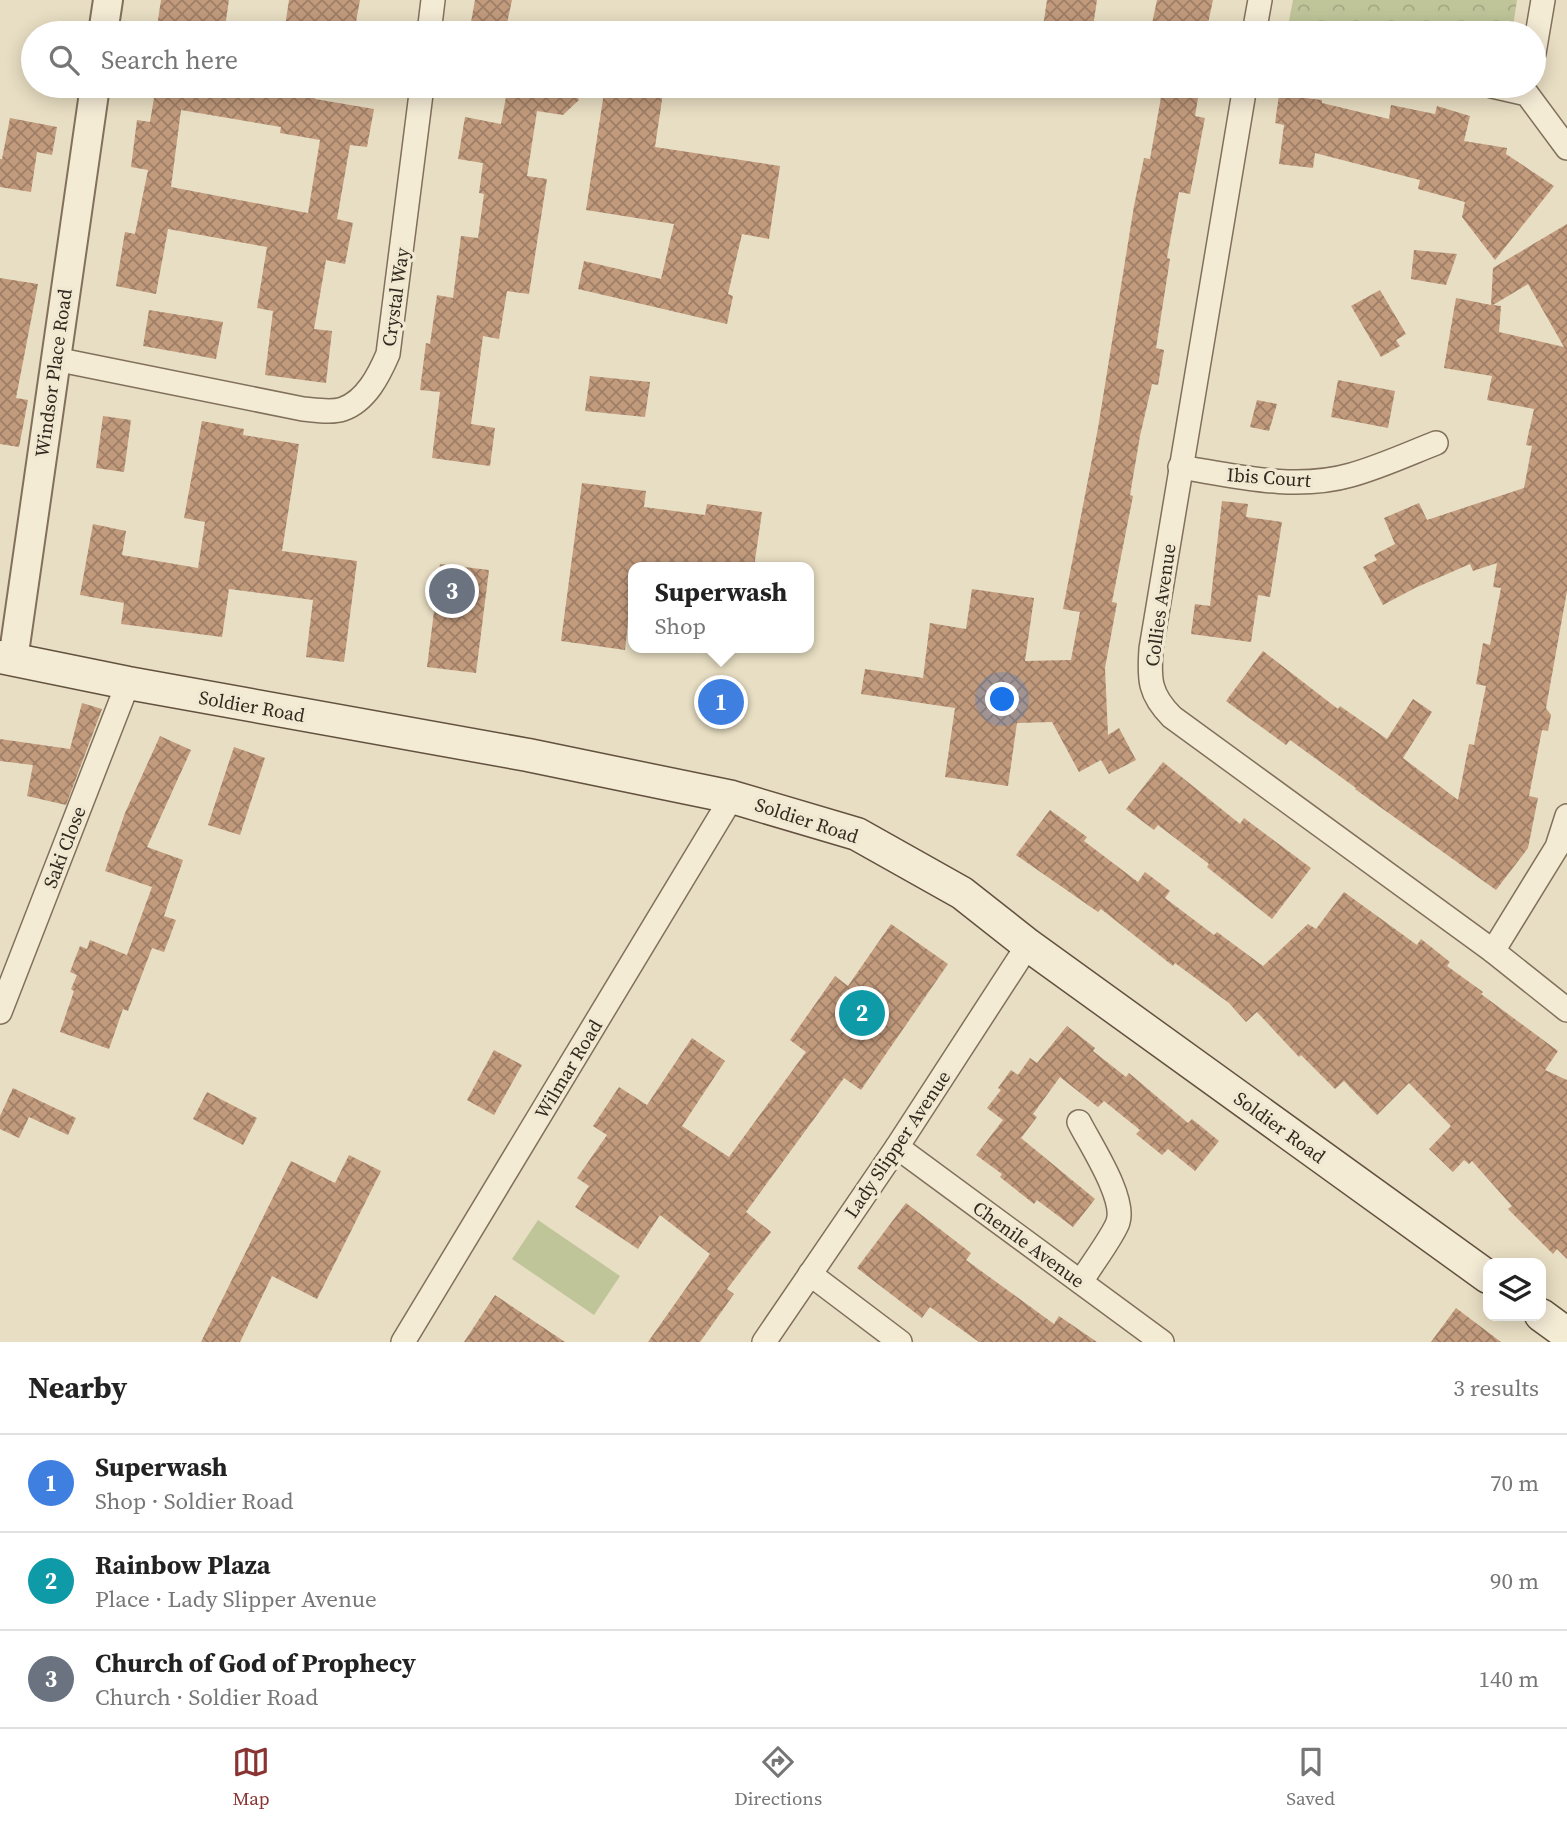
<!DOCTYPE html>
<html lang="en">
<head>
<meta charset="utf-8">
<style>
	body { margin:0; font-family:"Source Serif 4",serif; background:#f2f2f2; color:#222 }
	.controls { position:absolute; right:21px; bottom:21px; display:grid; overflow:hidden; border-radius:14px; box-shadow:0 4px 18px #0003 }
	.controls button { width:63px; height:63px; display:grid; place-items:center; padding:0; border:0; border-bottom:2px solid #e0e0e0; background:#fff; color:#222; font:35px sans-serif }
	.you { position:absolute; left:1003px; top:700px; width:24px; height:24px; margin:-18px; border:5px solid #fff; border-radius:50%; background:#1a73e8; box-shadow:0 0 0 10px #1a73e833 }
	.badge { display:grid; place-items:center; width:46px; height:46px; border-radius:50%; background:#893433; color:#fff; font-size:23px; font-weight:700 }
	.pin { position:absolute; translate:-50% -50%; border:4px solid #fff; box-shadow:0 2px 7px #0006 }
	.popup { position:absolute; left:628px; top:562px; width:186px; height:91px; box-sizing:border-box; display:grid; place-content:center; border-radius:14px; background:#fff; filter:drop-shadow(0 2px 5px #0005); font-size:23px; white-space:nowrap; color:#767676 }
	.popup b { font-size:26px; color:#222 }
	.popup::after { content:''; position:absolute; left:50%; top:100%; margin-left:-14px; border:14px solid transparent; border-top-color:#fff }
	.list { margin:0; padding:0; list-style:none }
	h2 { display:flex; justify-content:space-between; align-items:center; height:91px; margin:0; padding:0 28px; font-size:30px }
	h2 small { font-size:23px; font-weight:400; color:#767676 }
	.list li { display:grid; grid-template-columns:46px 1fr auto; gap:21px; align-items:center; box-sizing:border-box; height:98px; padding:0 28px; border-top:2px solid #e0e0e0 }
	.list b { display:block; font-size:26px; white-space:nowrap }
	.list p { margin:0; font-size:23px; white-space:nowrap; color:#767676 }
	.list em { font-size:23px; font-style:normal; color:#767676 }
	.icon { flex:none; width:38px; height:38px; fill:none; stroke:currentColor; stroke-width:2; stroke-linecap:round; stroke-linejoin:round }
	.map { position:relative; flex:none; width:1567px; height:1342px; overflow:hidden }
	.search { position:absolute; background:#fff; box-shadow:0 4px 18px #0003; left:21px; right:21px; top:21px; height:77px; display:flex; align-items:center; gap:18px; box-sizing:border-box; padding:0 24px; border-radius:38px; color:#767676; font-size:26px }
	.sheet { height:385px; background:#fff }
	nav { display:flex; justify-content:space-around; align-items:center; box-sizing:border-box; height:98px; border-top:2px solid #e0e0e0; background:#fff; font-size:19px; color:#767676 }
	nav a { display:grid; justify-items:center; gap:4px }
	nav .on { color:#893433 }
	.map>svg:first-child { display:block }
	.grass { fill:#bfc599 }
	.park { fill:url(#park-crowns) }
	.building { fill:url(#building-cross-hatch); fill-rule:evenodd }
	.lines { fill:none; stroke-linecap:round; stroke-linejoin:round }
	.minor-casing { stroke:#81705c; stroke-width:26 }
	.tertiary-casing { stroke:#81705c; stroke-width:32 }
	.secondary-casing { stroke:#62513f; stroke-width:35 }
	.minor { stroke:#f4ebd5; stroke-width:23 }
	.tertiary { stroke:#f4ebd5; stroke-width:28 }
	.secondary { stroke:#f4ebd5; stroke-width:32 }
	.labels { text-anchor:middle; stroke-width:7; stroke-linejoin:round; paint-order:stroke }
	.street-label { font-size:19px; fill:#32281e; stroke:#f1e8d2 }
</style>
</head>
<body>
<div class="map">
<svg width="1567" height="1342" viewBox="0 0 1567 1342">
	<defs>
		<pattern id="park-crowns" width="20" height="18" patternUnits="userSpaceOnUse" patternTransform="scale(1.75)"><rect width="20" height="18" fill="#bfc599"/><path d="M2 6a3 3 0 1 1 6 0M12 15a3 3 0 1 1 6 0" fill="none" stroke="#a5a983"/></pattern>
		<pattern id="building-cross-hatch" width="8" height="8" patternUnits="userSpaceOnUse" patternTransform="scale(1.75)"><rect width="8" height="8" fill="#c29b7d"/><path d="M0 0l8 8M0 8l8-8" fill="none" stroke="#9e7e66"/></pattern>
	</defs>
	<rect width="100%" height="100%" fill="#e8dec3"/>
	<!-- grass -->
	<polygon class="grass" points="538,1220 620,1276 594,1315 512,1259"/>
	<!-- park -->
	<polygon class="park" points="1293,0 1517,0 1512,33 1362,33 1289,21"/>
	<!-- building -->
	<g class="building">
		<polygon points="161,0 229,0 224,33 156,33"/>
		<polygon points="289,0 360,0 354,33 284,33"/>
		<polygon points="475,0 512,0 505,33 469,33"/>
		<polygon points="1047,0 1097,0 1092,33 1042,33"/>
		<polygon points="1157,0 1213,0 1206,33 1150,33"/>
		<path d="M156,86H317L315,99L374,109L367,147L350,145L337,219L353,223L345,264L326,260L314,329L332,331L326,383L265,375L273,311L257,308L267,247L168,229L156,294L116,286L125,232L135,234L148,170L131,167L137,120L150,122ZM181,110L281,127L280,133L320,140L308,213L171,187Z"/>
		<polygon points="508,86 572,86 579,100 563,115 537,111 527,176 547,179 529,294 507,291 499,339 483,336 471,424 495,428 490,466 432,458 440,392 420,390 426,343 430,344 437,295 453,298 461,236 478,238 484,194 479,193 483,163 458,159 465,117 501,124"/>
		<polygon points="605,86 664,86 655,147 780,166 769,239 742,234 728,294 733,296 727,324 578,289 584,261 661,279 674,224 586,210"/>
		<polygon points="1163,86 1200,86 1195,116 1205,118 1190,194 1179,192 1167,258 1170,259 1156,348 1164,350 1158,385 1152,384 1140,436 1130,495 1133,496 1112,602 1117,603 1105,668 1108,735 1119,728 1136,760 1109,774 1101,760 1079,772 1052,722 1017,723 1008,786 945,777 955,708 861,694 865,669 923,678 930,623 966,629 972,589 1034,598 1025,661 1071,660 1080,612 1063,609 1098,428 1134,206 1144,158 1150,159"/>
		<polygon points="1279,95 1322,100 1322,103 1389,119 1391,105 1435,114 1437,106 1470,116 1464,141 1507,148 1506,154 1554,186 1495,260 1462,217 1465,202 1418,189 1420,180 1315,153 1313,168 1279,164 1284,125 1275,123"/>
		<polygon points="10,118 57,127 52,155 37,152 31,192 0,187 0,159 2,159"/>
		<path d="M1567,224V591L1546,708L1551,715L1548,731L1542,730L1529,796L1538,798L1528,848L1496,890L1355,789L1356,788L1290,740L1286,745L1226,701L1263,651L1338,709L1340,706L1387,739L1413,699L1432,712L1403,758L1458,800L1469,744L1474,745L1486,686L1476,684L1483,643L1490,645L1501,588L1493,587L1497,563L1473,571L1470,564L1415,588L1383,605L1363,567L1377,560L1374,555L1395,544L1384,518L1419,503L1427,520L1524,488L1532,446L1526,445L1534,409L1487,400L1492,376L1444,368L1456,298L1491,305L1493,268ZM1528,284L1564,347L1499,332L1501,306L1493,305Z"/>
		<polygon points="1414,250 1457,254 1446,285 1411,279"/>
		<polygon points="0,278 38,284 16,398 28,400 19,447 0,444"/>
		<polygon points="1380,290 1406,334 1396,340 1400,346 1381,357 1351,306"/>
		<polygon points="149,310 223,322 216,359 143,346"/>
		<polygon points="590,376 650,382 645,417 585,411"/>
		<polygon points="1338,380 1395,391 1388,428 1331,417"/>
		<polygon points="1257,400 1277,404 1269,431 1250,427"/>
		<polygon points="103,416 131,420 124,472 96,468"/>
		<polygon points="202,421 244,429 243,435 299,444 282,551 357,561 344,662 306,657 313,600 229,589 222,637 121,624 124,603 80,595 93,524 126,531 122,555 198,568 205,522 184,518"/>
		<polygon points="582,483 646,491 644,507 705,515 707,504 762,512 754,567 634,567 625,650 561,641"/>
		<polygon points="1222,501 1248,504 1246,517 1282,522 1270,597 1258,595 1251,642 1191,634 1195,604 1210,606"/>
		<polygon points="440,564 489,570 476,673 427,667"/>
		<polygon points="82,703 102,709 66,805 27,796 33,765 0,761 0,739 70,749"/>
		<polygon points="160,736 191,750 147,847 183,860 164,916 176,920 164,952 152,948 128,1011 123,1009 109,1049 60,1032 74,991 71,989 77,975 70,972 80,946 87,949 90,940 127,955 152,887 105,871 125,813"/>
		<polygon points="234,747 265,758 240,835 208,825"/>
		<polygon points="1163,762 1240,824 1244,818 1311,868 1272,919 1207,867 1209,864 1158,825 1154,830 1126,809"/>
		<polygon points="1050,810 1087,837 1084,841 1138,882 1145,872 1170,891 1165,898 1214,935 1217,932 1263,966 1308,924 1316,929 1344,892 1417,945 1421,939 1450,962 1447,966 1483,992 1481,994 1558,1051 1545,1070 1567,1080 1567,1259 1557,1249 1553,1254 1508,1209 1512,1206 1472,1161 1469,1164 1464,1160 1453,1172 1429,1149 1451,1126 1409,1083 1377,1115 1344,1081 1335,1089 1301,1055 1299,1057 1257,1012 1246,1022 1229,1003 1175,963 1173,966 1101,909 1098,912 1016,855"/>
		<polygon points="891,924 948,964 861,1090 844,1078 746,1212 771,1232 727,1289 734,1294 700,1342 648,1342 710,1254 660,1215 638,1249 575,1207 589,1186 577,1178 607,1135 593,1126 619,1087 647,1105 692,1038 725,1061 682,1126 729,1157 806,1052 790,1040 835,976 848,986"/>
		<polygon points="1067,1026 1095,1048 1093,1051 1126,1077 1129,1073 1188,1123 1192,1119 1219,1141 1195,1171 1168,1149 1162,1155 1136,1134 1140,1130 1104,1101 1098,1107 1060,1077 1033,1114 1037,1117 1021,1138 1095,1199 1073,1227 1037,1200 1034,1204 1000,1177 1002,1174 976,1155 1003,1120 987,1108 1001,1090 998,1088 1011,1070 1018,1075 1030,1058 1037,1063"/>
		<polygon points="494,1050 522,1065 494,1115 467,1100"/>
		<polygon points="13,1088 76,1118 68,1135 29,1117 19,1138 0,1129 0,1116"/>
		<polygon points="207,1092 257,1118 243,1145 193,1119"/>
		<polygon points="349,1155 381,1171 317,1299 272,1276 240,1342 201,1342 291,1161 335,1183"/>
		<polygon points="906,1203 971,1253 966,1260 1054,1324 1059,1316 1097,1342 979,1342 930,1307 922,1318 857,1268"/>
		<polygon points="495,1295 565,1342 464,1342"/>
		<polygon points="1456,1308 1501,1342 1431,1342"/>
	</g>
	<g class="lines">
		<defs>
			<g id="minor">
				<polyline points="429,33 433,0"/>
				<polyline points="1254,33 1260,0"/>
				<polyline points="1534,53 1543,0"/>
				<path d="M1245,86L1151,649C1149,679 1149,694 1172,717L1493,951L1567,1010"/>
				<polyline points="1492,86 1527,94 1567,148"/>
				<path d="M55,359L303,409C315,410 332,413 343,409C366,401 379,375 388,354L422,86"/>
				<path d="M1180,467C1236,476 1295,491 1351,475C1380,467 1408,454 1436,443"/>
				<polyline points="1493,951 1557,847 1567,816"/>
				<polyline points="0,1012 128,683"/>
				<path d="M1079,1122C1090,1144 1126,1198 1118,1222C1114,1235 1089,1268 1081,1282"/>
				<polyline points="897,1147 1162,1342"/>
				<polyline points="810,1274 900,1342"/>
				<polyline points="403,1342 732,797"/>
				<polyline points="764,1342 897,1147 1028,945"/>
			</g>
			<g id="tertiary">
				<polyline points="103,33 108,0"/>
				<polyline points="13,660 95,86"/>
			</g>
			<g id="secondary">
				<polyline points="0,657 128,683 528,755 732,797 857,834 962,893 1028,945 1488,1277"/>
				<polyline points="1541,1315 1567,1334"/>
			</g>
		</defs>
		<!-- minor casing -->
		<use href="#minor" class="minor-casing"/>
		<!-- tertiary casing -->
		<use href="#tertiary" class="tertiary-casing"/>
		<!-- secondary casing -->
		<use href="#secondary" class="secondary-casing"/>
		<!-- minor -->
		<use href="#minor" class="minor"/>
		<!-- tertiary -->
		<use href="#tertiary" class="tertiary"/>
		<!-- secondary -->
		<use href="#secondary" class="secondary"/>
	</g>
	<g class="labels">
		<!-- street labels -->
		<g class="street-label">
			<text transform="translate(395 297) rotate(-82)" y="7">Crystal Way</text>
			<text transform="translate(53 373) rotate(-82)" y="7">Windsor Place Road</text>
			<text transform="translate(1269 477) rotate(4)" y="7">Ibis Court</text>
			<text transform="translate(1160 605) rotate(-82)" y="7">Collies Avenue</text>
			<text transform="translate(252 706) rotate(10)" y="7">Soldier Road</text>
			<text transform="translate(807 820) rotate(18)" y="7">Soldier Road</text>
			<text transform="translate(64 847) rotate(-69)" y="7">Saki Close</text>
			<text transform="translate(568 1069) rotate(-59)" y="7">Wilmar Road</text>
			<text transform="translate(1280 1127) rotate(36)" y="7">Soldier Road</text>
			<text transform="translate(897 1144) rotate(-56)" y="7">Lady Slipper Avenue</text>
			<text transform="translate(1029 1244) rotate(36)" y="7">Chenile Avenue</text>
		</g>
	</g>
</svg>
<div class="controls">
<button><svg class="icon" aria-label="layers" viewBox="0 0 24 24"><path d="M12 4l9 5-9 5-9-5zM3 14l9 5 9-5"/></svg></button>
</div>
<div class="you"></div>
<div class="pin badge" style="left:721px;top:702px;background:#3f7fe0">1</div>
<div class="popup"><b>Superwash</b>Shop</div>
<div class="pin badge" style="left:862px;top:1013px;background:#0f9aa8">2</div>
<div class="pin badge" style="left:452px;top:591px;background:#6b7280">3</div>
<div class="search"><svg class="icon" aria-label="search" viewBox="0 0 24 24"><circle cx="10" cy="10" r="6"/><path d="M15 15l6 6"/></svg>Search here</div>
</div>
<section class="sheet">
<h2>Nearby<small>3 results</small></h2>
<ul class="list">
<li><span class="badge" style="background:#3f7fe0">1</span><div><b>Superwash</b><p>Shop · Soldier Road</p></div><em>70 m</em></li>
<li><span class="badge" style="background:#0f9aa8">2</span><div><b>Rainbow Plaza</b><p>Place · Lady Slipper Avenue</p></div><em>90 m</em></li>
<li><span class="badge" style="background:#6b7280">3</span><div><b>Church of God of Prophecy</b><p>Church · Soldier Road</p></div><em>140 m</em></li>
</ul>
</section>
<nav>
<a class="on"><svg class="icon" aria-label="map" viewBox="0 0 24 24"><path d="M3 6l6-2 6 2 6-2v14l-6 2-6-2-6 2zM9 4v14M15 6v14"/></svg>Map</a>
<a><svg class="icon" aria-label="directions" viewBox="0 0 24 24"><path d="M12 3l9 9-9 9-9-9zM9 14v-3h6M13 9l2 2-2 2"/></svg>Directions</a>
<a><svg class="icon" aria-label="saved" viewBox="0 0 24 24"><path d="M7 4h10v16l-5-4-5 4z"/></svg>Saved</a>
</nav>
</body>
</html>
